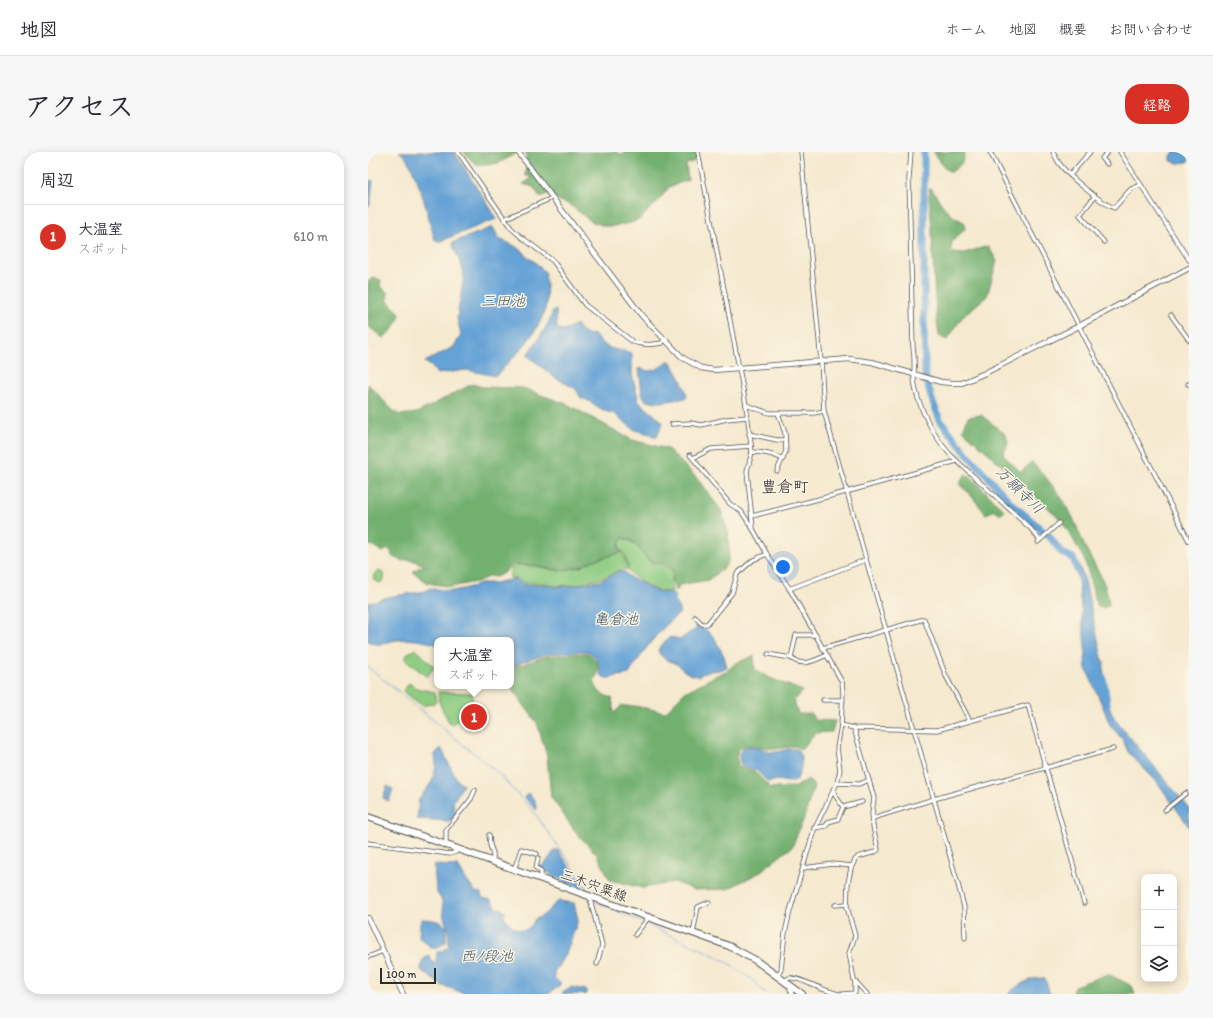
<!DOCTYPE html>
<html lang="ja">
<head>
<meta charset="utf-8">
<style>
	body { margin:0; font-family:Itim,"Klee One",sans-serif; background:#f7f7f7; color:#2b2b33 }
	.controls { position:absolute; right:12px; bottom:12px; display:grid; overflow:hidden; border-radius:8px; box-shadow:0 2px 10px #0003 }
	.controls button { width:36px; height:36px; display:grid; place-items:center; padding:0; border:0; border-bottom:1px solid #e1e1e2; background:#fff; color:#2b2b33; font:20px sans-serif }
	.scale { position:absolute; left:12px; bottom:10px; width:56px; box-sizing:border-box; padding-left:4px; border:2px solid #2b2b2b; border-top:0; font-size:11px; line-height:14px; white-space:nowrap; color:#2b2b2b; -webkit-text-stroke:3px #fcf5e5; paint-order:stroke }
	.you { position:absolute; left:415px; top:415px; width:14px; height:14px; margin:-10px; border:3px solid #fff; border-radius:50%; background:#1a73e8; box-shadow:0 0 0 6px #1a73e833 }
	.badge { display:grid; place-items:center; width:26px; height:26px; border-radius:50%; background:#d93025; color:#fff; font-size:13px; font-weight:700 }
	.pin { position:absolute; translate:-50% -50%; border:2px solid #fff; box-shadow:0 1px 4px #0006 }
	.popup { position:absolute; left:66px; top:485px; width:80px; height:52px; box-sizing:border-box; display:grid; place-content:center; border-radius:8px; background:#fff; filter:drop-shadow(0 1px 3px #0005); font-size:13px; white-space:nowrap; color:#7c7c81 }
	.popup b { font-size:15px; color:#2b2b33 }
	.popup::after { content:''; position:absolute; left:50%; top:100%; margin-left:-8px; border:8px solid transparent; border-top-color:#fff }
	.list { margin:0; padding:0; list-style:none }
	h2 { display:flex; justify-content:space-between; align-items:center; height:52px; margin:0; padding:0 16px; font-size:17px }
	h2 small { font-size:13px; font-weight:400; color:#7c7c81 }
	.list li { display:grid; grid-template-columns:26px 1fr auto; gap:12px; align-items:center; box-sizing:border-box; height:64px; padding:0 16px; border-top:1px solid #e1e1e2 }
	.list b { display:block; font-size:15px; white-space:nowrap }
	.list p { margin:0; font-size:13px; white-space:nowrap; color:#7c7c81 }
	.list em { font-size:13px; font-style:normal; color:#7c7c81 }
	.icon { flex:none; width:22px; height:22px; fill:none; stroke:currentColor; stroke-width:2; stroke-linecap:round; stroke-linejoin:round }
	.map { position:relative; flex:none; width:821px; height:842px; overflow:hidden; border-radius:16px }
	header { display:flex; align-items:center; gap:24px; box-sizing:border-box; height:56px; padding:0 20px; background:#fff; border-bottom:1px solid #e1e1e2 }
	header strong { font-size:19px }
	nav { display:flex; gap:22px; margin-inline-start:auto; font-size:14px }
	.intro { display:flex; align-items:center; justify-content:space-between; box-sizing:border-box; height:96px; padding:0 24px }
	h1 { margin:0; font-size:28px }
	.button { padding:10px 18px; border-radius:16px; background:#d93025; color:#fff; font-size:14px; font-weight:700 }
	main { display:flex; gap:24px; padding:0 24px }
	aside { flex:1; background:#fff; border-radius:16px; box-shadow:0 2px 10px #0003 }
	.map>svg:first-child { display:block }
	.green { fill:#8ecc82; stroke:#5c7c56 }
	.forest { fill:#72b070; stroke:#4e6e4e }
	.water { fill:#65a2d6; stroke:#486680 }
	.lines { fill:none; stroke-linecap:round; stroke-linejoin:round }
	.stream { stroke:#65a2d6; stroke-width:1 }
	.river { stroke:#65a2d6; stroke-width:7 }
	.minor-casing { stroke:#494844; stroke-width:5 }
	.tertiary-casing { stroke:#494844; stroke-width:6 }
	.primary-casing { stroke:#494844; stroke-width:8 }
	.minor { stroke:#fff; stroke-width:3.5 }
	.tertiary { stroke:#fff; stroke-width:4.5 }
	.primary { stroke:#fff; stroke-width:6 }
	.labels { text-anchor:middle; stroke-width:3; stroke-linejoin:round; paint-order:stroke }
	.street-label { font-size:14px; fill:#2b2b2b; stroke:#fcf5e5 }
	.water-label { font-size:15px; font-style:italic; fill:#425b6f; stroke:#fcf5e5 }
	.quarter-label { font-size:16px; fill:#2b2b2b; stroke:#fcf5e5 }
</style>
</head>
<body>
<header>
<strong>地図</strong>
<nav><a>ホーム</a><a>地図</a><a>概要</a><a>お問い合わせ</a></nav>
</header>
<div class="intro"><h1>アクセス</h1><a class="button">経路</a></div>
<main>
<aside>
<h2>周辺<small></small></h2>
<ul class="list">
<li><span class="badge">1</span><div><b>大温室</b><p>スポット</p></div><em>610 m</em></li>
</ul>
</aside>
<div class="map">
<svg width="821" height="842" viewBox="0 0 821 842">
	<rect width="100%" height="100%" fill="#fcf5e5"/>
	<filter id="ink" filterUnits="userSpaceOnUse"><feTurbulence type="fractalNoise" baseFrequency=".025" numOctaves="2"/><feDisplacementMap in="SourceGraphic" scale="8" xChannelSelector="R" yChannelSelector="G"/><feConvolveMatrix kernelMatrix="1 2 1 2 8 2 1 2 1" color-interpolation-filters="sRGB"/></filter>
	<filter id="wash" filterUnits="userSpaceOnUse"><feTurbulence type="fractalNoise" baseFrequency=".012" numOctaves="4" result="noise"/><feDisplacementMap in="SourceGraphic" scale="16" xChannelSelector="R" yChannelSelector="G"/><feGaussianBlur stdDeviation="0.9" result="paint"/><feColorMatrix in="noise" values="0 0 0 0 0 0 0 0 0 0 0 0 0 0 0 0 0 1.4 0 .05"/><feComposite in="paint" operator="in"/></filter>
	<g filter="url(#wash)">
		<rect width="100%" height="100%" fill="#f5e9cf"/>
		<!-- green -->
		<g class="green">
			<path d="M254,386C258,388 263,389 266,392C272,396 275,404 281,409C289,415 299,409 306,422L301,432L304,436V439C300,439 295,440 291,439C283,437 262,424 260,417L251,418L235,426L206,433L187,434L178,431H156L148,426H142V418L147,413L166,414L192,419L213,415L224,409L254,400L260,416L257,403L251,395Z"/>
			<circle cx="11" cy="425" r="5.5"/>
			<polygon points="48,497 66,515 59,525 37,507 40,501"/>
			<polygon points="41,531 48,536 67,540 68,550 55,554 35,539"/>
			<path d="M70,540L104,541L105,542L102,558L83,573C77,563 70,552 70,540Z"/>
		</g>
		<!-- forest -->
		<g class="forest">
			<polygon points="95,0 147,0 148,1 131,11 117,13 107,12"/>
			<polygon points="158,0 249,0 250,2 255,2 256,0 328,0 329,6 325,10 318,12 320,28 301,35 288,52 282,56 273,67 262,71 246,74 237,74 224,70 201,52 192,49 180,42 172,45 165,35 155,32 164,26 157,23 159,11"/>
			<path d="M565,0H596C597,10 591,15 583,20C574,17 572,6 565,0Z"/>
			<path d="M563,36C570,45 574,55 583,62C586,66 592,67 597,71V77L584,90L583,97L584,100L596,101L620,94L629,109L619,144L595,164L579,188L571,184C566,151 566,119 564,86C564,71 562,57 561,43L562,40L561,37Z"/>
			<path d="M4,126L13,128L12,134L20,141L19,148L32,161C30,173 24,179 15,186L0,174V130Z"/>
			<path d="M0,232C11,242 18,254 31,263L49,261L104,232L114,235L156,236L170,242L199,252L264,288L300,297L328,325L353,358L360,380L361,398L360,410L356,416L340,428L311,433L309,439L303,431L306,422C301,408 292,413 283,409C276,406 272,398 268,393C265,389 259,387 254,385L250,396L254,400L224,409L212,415L192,419L166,413L146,412L137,420L128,425L121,424L112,429L83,435L60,431L45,420L51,415L57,414C50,410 42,406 35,409L25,405L23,403L24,399L18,397L17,399L13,400L7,394L0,393Z"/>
			<path d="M613,263L638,283L640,291L635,303L653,320L664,310C680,327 695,345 705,366C710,376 713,388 718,397C729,419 738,427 741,453L735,456L729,455L717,409L701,380L692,367L595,278L600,265Z"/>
			<polygon points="598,322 604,326 637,359 633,362 627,358 618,362 601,341 592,333 594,327"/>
			<path d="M218,501C231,505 233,519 226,529C230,541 233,542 244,546L246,561L253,554H267L297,560L317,540L347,524L360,518L368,511L386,504L387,518L402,526L435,539L426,548L430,562H444L446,568L467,569L464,580L448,581L433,598L427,594L408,597L379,593L371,597L368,605L371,615L387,620L403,636L428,635L440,627L446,634L436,666L424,695L389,722L359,737L326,738L307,730L275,736L242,728L230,704L207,679L183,645L179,604L169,571L142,534L143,520L147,514L156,512L179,504Z"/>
			<polygon points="740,822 764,834 767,842 704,842 707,834"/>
		</g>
		<!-- water -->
		<g class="water">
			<path d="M31,0H86L128,65V67L70,90L67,89C63,73 46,4 31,0Z"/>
			<polygon points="806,0 821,0 820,10 810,11 803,9 803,4"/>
			<polygon points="0,28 5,29 2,53 0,54"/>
			<path d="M125,75L131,87L145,93L156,100L158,104L166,109L177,120C178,132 180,145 177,157C170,183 146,204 128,224L98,218L69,222L64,215L57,210L87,194L93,182L89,166L96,124L94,115L84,91Z"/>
			<path d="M188,158L189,177L199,178L208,172C214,179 214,185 226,182C236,197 244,197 261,200L264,202V223L271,250L295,270L289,285H285L282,282L267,278L245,261C233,260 225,249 213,246L208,237L186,225L159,203C169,189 180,175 185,159Z"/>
			<path d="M300,209H302C309,219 316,232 319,244L318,246L293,250L278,249L274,241L271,217L272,216C283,222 291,217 300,209Z"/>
			<polygon points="709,408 717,429 735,510 736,510 735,539 746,566 821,656 821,675 790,631 760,600 755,588 742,573 735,555 717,514 718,514 717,506 718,504 710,426 704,410"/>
			<path d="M252,419C259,419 260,425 265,427C272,430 277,433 283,437C290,441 297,440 305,441L312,461C288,480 277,497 261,522C257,523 254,523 251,524C243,525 238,529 232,522C232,511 228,502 218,499L179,502L146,513L143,517V488H69V492H68C55,489 43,486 30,488C16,489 15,496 0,489V451L20,445L58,439L62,436L83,439L95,437L117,431H126L147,427L156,433L179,432L186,435L202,434L232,429Z"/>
			<path d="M329,472H331L346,485L356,504L359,515C348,521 341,516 331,524C326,524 318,521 314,517C310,513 315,516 310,513C302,508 293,508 290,498L298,488L302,485L313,487L324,479H327Z"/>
			<path d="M379,594L392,596L402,600H409L421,597H428C437,605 433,620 428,629L420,630L410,628L400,630L389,619L374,614C369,605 370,600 379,594Z"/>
			<polygon points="73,596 89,628 95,633 85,650 87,663 82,669 49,667 51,647 63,631 66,623 68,614 67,602"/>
			<polygon points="19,634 25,637 21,649 15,646"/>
			<polygon points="160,641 167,648 167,652 169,656 168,658 156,645"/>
			<polygon points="187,698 190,698 217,738 200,731 173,717 173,714 177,712"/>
			<path d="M66,713L90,714L99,729L107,740L113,741L114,746L123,748L131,759L132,755L138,761L137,762L133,760C138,768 150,785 162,775C164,773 166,769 167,767C179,764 181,755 191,749L206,751L210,768L198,802L186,820V826L193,832L181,842H99L73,833L63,826L53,818L54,809L61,803L65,810L68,811L69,800L75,799L81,794L80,776H78V790L68,797C59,795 59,789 51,786L52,771L54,767C62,768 73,767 78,775L79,774L76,766L74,749L68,739Z"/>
			<path d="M670,826L677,827L682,842H640C649,834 658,828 670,826Z"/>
			<polygon points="204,835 218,838 218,842 195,842 194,841"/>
		</g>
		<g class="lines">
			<!-- stream -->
			<g class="stream">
				<polyline points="0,11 5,0"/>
				<polyline points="0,515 130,621 166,660 223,742"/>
				<polyline points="225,748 275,771"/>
				<path d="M278,772C318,792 368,806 398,842"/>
			</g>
			<!-- river -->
			<g class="river">
				<polyline points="556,0 556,161 557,222 563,245 572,268 599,302 644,352 682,385 694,401 705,406 709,418"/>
				<polyline points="735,525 739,552"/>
			</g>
		</g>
	</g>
	<g filter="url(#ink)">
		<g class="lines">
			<defs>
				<g id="minor">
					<path d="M90,0L143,76L152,84L185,109L217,153L265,190C274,193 284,193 294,191L296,188"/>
					<polyline points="330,0 378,253 384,300 379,319 385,377 399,402 421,436 470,523 474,530 475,540 473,573 469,596 472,618 469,631 446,678 422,759 417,781 413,818 409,824"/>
					<polyline points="433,0 453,209 456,259 591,736 596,755 597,786"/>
					<path d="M543,0L541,27L545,196C547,206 546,216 546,227C548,253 569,292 589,309"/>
					<polyline points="622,0 821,389"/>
					<path d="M685,0C687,4 689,8 691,11C700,24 732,50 746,56L763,37L773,33"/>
					<polyline points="752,0 821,108"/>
					<polyline points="739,12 734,6 740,0"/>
					<polyline points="702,23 722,0"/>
					<polyline points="727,44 712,63 736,90"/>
					<polyline points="136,67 184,46"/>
					<polyline points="803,163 821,188"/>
					<polyline points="820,232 821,232"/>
					<polyline points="378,253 401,261 446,261 456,259"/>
					<polyline points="304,272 323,271 333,273 359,267 379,265"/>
					<polyline points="381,282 409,288 417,288"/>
					<path d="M384,300C395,300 405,302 415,307"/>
					<polyline points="322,303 362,352 373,359 385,377"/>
					<polyline points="325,306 343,297 383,294"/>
					<polyline points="409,319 418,299 417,281 410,261"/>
					<polyline points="384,364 478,340 589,309 662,376 672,388"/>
					<polyline points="670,390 691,371"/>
					<polyline points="421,437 497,408"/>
					<polyline points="327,465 334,472 339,472 364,441 369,422 385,408 399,402"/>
					<polyline points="455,496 556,467 578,524 602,569"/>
					<polyline points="400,502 423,506 428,483 448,483"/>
					<path d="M423,506C435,516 447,508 459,503"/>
					<polyline points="455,548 475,548"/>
					<polyline points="473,573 486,576 569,578 660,553 716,751"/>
					<polyline points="486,576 506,646 504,661 505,674 510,698 507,700 490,705 487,708 483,716 480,731 479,755 487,784 481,801 483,812 486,828 499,842"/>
					<polyline points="469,631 491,632 501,628"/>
					<polyline points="475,655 494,650"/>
					<polyline points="797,658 818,641"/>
					<polyline points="505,666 566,647 745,597"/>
					<polyline points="446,676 458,674 460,670 470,667 475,655 467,643 465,637"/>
					<polyline points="121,683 122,693 125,701 125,710"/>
					<polyline points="0,691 82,702 88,700 89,697"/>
					<polyline points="78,694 78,678 103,647 107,638"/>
					<polyline points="170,706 168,716 173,719 173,727"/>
					<polyline points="435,716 465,712 484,714"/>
					<polyline points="146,718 153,697 169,702"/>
					<polyline points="222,744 222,747 234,793 229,812"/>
					<polyline points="467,753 479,752"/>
					<polyline points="325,781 330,755 341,750"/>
					<polyline points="267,783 281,765"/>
					<polyline points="0,805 15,799"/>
					<path d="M416,829C418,828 419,827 421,826C430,824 458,841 472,842"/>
					<polyline points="423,835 422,837 424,842"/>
					<polyline points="475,842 487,841 487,830"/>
				</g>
				<g id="tertiary">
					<polyline points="150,0 274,164 315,206 333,216 346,218 481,207 504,210 573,230 584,231 594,231 617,221 711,174 821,116"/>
					<polyline points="0,766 35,842"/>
				</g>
				<polyline id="primary" points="0,665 361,794 387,808 434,842"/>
			</defs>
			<!-- minor casing -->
			<use href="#minor" class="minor-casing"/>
			<!-- tertiary casing -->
			<use href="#tertiary" class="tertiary-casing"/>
			<!-- primary casing -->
			<use href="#primary" class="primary-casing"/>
			<!-- minor -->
			<use href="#minor" class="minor"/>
			<!-- tertiary -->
			<use href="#tertiary" class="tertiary"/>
			<!-- primary -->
			<use href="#primary" class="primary"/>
		</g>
	</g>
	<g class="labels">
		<!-- street labels -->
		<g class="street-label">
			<text transform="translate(226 733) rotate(20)" y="5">三木宍粟線</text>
		</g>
		<!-- water labels -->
		<g class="water-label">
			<text x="135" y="154">三田池</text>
			<text transform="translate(652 338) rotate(45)" y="5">万願寺川</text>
			<text x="248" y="472">亀倉池</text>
			<text x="119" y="809">西ﾉ段池</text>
		</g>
		<!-- quarter labels -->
		<g class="quarter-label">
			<text x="417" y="340">豊倉町</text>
		</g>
	</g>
</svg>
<div class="controls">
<button>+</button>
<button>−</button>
<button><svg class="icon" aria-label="layers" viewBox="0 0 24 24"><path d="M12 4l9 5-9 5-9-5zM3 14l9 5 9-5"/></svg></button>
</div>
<div class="scale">100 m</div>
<div class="you"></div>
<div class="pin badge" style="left:106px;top:565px">1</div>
<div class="popup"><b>大温室</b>スポット</div>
</div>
</main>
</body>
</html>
